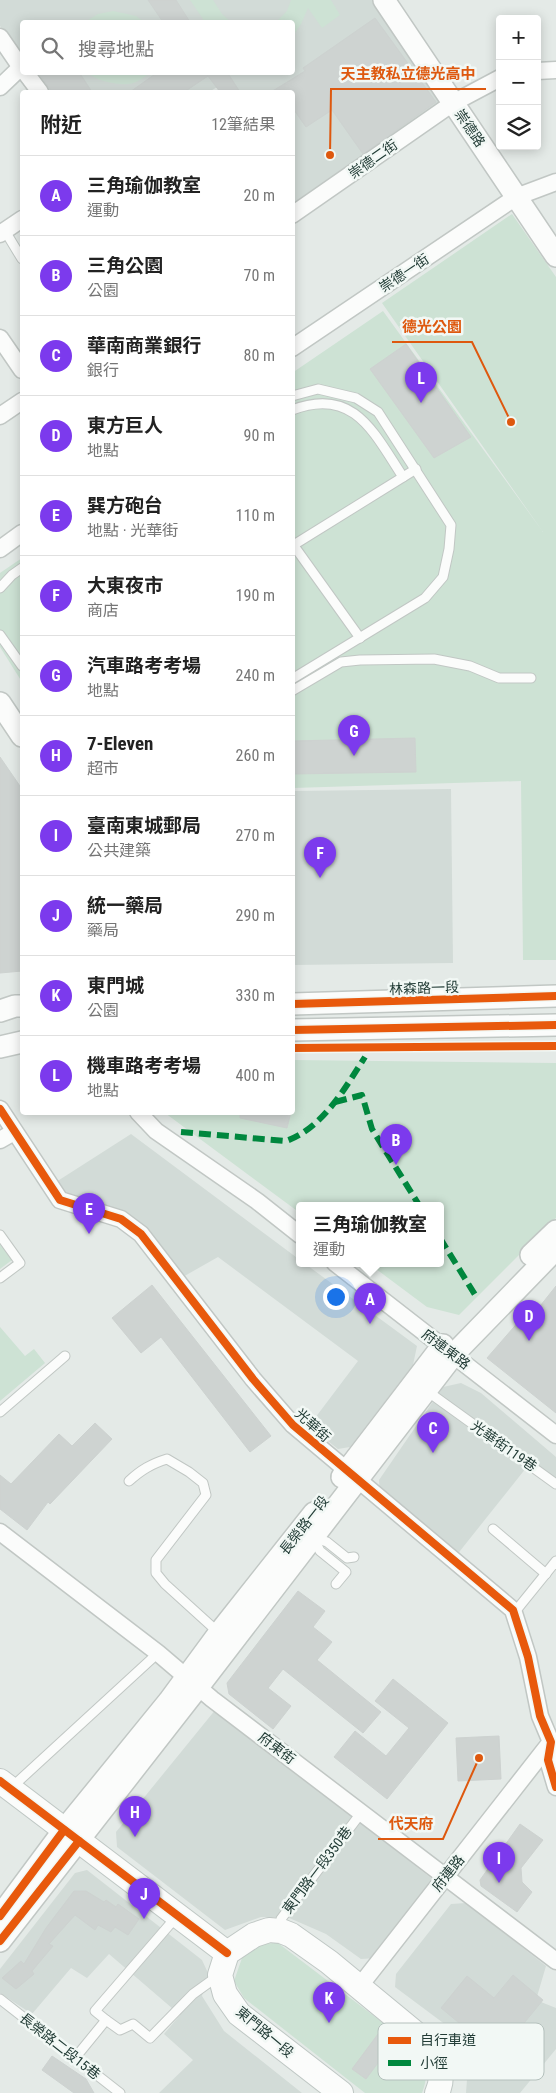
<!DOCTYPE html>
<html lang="zh-TW">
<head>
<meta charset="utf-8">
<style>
	body { margin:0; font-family:"Roboto Condensed","Noto Sans TC",sans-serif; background:#f6f6f6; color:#222 }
	.controls { position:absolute; right:15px; top:15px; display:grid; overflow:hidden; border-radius:5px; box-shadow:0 2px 12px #0003 }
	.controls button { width:45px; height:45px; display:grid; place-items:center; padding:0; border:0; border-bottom:1px solid #e0e0e0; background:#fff; color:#222; font:25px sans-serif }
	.you { position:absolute; left:335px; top:1296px; width:18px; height:18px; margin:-12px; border:4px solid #fff; border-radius:50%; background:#1a73e8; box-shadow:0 0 0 8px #1a73e833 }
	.badge { display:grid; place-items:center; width:32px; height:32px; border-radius:50%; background:#7c3aed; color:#fff; font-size:16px; font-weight:700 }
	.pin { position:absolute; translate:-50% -41px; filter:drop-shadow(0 1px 2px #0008) }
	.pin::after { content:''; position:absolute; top:26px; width:18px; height:15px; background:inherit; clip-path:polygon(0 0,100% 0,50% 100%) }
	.popup { position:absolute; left:296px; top:1202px; width:148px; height:65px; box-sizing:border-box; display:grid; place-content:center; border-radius:5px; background:#fff; filter:drop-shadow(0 1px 4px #0005); font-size:16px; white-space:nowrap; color:#767676 }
	.popup b { font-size:19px; color:#222 }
	.popup::after { content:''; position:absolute; left:50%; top:100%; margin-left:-10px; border:10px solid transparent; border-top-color:#fff }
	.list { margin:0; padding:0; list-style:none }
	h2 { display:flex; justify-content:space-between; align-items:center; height:65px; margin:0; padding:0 20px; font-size:21px }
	h2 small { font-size:16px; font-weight:400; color:#767676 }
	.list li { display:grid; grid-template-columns:32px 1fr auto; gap:15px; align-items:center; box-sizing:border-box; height:80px; padding:0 20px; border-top:1px solid #e0e0e0 }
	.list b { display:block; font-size:19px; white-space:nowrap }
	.list p { margin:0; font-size:16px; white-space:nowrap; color:#767676 }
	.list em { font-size:16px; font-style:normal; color:#767676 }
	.icon { flex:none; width:28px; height:28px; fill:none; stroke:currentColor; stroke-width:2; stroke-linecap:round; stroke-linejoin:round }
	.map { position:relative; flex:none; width:556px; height:2093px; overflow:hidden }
	.search { position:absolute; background:#fff; box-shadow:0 2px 12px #0003; left:20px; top:20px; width:275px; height:55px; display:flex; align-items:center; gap:12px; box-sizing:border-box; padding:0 18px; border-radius:5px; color:#767676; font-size:19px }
	.panel { position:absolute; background:#fff; box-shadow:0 2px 12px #0003; left:20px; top:90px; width:275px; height:1025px; border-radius:5px }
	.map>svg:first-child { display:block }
	.built { fill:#d2dbd7 }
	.green { fill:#cde2d4 }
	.building { fill:#ced3d1; stroke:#cdd2d0 }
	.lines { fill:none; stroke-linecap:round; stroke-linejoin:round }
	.service-casing { stroke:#c1c7c4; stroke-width:11 }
	.minor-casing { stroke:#c1c7c4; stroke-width:19 }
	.tertiary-casing { stroke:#c1c7c4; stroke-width:24 }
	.secondary-casing { stroke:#bfc7c4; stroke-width:26 }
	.service { stroke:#fbfcfb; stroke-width:9 }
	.minor { stroke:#fbfcfb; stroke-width:16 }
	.tertiary { stroke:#fbfcfb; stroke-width:21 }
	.secondary { stroke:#fbfcfb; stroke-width:24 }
	.quiet { stroke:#00873e; stroke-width:6; stroke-dasharray:12 6; stroke-linecap:butt }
	.cycleway-casing { stroke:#f2f8f5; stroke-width:11 }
	.cycleway { stroke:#e8590c; stroke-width:8 }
	.labels { text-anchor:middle; stroke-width:5; stroke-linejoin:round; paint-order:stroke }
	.street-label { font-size:14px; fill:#223c36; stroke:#f2f8f5 }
	.key { fill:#f2f8f5; stroke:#b4c0bc; stroke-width:1 }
	.key-label { font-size:14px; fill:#223c36 }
	.leader { fill:none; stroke:#de580e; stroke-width:2 }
	.callout-dot { fill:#de580e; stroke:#f2f8f5; stroke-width:2 }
	.callout-label { font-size:15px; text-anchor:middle; font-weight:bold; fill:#de580e; stroke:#f2f8f5; stroke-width:5; stroke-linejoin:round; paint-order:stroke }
</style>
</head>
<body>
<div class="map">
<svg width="556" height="2093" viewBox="0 0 556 2093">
	<rect width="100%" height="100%" fill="#e4eae7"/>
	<!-- built -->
	<g class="built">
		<polygon points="0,0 375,0 442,101 293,208 292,92 227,92 222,84 209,92 49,92 34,73 292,72 292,22 22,22 22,57 0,26"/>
		<polygon points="451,789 453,963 293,965 293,791"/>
		<polygon points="131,1134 300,1260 300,1263 304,1263 417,1346 413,1365 350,1447 338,1449 309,1426 358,1361 218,1257 181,1278 129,1217 64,1194 56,1182"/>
		<polygon points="461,1383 481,1393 556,1457 556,1484 530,1463 456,1556 380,1495 379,1480 443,1387"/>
		<polygon points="216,1709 436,1882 376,1958 361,1959 326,1934 287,1917 261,1917 225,1930 117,1847 116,1832"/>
		<polygon points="87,1870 202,1960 208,1973 202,1996 224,2031 302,2093 159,2093 193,2060 164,2034 180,2015 109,1954 87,1978 71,1968 32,2014 0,1993 0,1969 75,1873"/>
		<polygon points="466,1903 546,1966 536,2000 556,2008 556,2049 520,2093 466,2093 468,2066 450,2028 395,1987 396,1974 451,1904"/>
	</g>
	<!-- green -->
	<g class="green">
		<polygon points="190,0 213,0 222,14 231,22 205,22"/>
		<polygon points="291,0 331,0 340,15 322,28 308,8 301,24 293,36 292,22 276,22 287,11"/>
		<polygon points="113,11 136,16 144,22 85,22 98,14"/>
		<path d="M88,73H150C145,77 136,83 129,84C117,85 96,81 88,73Z"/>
		<polygon points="512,214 556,277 556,960 523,960 521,781 293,788 292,373 383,311 543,532 382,303"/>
		<polygon points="22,558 22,682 0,647 0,573"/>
		<polygon points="293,1060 556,1063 556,1218 459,1315 427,1307 368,1263 440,1263 440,1205 300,1205 300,1213 165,1113 292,1112"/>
		<polygon points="0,1244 12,1260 0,1269"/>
		<polygon points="0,1327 25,1356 34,1349 45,1363 0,1401"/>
		<path d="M278,1943L416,2048C427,2065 429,2074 422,2093H365L244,1998L234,1981L242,1958L257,1944Z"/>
	</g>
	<!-- building -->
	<g class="building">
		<polygon points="148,0 176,0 190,22 163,22"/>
		<polygon points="375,18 436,102 363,154 332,110 306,127 292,107 292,92 271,92 305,71 303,68"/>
		<polygon points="38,72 79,72 92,92 52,92"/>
		<polygon points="158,72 227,72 240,92 220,92 208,76 184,92 130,92"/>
		<polygon points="406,344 471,437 434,458 370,369"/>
		<polygon points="415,738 416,772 292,774 292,741"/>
		<polygon points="0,757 22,789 22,971 0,973"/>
		<polygon points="240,1112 291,1112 287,1128 240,1118"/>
		<polygon points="152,1285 271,1436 250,1452 161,1337 141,1353 112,1318"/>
		<polygon points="556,1286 556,1413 487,1358 520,1320 525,1325"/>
		<polygon points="95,1423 112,1439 50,1504 48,1502 27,1530 0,1509 0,1475 11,1484 59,1434 72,1446"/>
		<polygon points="298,1591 325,1611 313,1627 332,1642 317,1660 381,1712 363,1733 283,1669 268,1688 291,1706 273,1729 229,1694 227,1683"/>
		<polygon points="393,1679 448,1723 387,1799 334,1757 355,1731 386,1756 409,1728 375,1701"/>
		<polygon points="499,1736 501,1779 458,1781 456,1738"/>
		<polygon points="520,1824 543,1840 521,1868 522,1882 532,1892 517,1912 481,1886 480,1880"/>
		<polygon points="74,1891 86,1891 104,1902 106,1900 116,1907 118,1904 139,1919 128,1935 115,1927 111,1932 98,1925 95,1930 75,1915 49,1944 53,1946 32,1971 34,1974 16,1989 2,1978 21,1961 24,1964 46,1928"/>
		<polygon points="513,1975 543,2000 498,2055 441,2008 467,1976 494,1998"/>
		<polygon points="378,2034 392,2044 366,2079 352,2069"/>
		<polygon points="52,2056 86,2079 94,2093 74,2093 42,2070"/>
	</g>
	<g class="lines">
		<defs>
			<g id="service">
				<polyline points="5,231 22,259"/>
				<polyline points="292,396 318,389 356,398 378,412 451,525 449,549 443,577 425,598 292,679"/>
				<path d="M292,410C354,386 374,433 403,477"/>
				<polyline points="292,543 360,638"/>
				<polyline points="292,546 416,469"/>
				<polyline points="0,588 12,575 22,568"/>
				<polyline points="0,635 22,666"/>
				<polyline points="292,691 341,662 360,660 434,659 470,666 499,678 531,678"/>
				<polyline points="0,1235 20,1263 0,1278"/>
				<polyline points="427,1391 556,1484"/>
				<polyline points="0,1412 65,1356"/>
				<path d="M129,1481C141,1470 151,1464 167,1459L189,1472L203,1483L206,1495L156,1560V1573L165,1584L219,1633"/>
				<polyline points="493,1529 546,1574"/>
				<polyline points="313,1537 320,1551 346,1572 336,1584"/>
				<polyline points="313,1537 327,1542 347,1558 354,1557"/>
				<polyline points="514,1613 556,1561"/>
				<polyline points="11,1788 158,1653"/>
				<polyline points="281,1930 281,1919 361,1813"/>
				<polyline points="0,1999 120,2093"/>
				<polyline points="106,2020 120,2030 133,2024 150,2038 193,1994 218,1976"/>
				<polyline points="75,2058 106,2020 95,2011 177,1916"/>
			</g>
			<g id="minor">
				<polyline points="0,37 22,69"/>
				<polyline points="537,71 556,70"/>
				<polyline points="25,72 40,92"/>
				<polyline points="0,87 21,67"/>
				<polyline points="292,215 453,103 500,78"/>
				<polyline points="0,234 22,219"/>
				<polyline points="0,338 22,370"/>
				<polyline points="292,348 516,197 556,182"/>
				<polyline points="0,416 22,401"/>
				<polyline points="0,549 22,533"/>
				<polyline points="0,1109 60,1200 121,1219 141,1234 253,1379 293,1425 513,1610 528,1657 540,1716 551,1742 548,1760 556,1787"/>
				<polyline points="138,1112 156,1131 257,1201 300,1235"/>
				<polyline points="0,1140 14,1132"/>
				<polyline points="335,1263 556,1435"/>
				<polyline points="0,1532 158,1653 212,1699 556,1961"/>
				<polyline points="359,1987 550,1743"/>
			</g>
			<g id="tertiary">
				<polyline points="384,0 556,256"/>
				<polyline points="0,703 22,736"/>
				<polyline points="292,1004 556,996"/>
				<polyline points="0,1011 15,1006 22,1006"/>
				<polyline points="292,1030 556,1025"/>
				<polyline points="0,1047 22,1042"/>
				<polyline points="531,1255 556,1231"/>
				<polyline points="342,1477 443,1345"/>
				<polyline points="0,1916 64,1830 169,1701 219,1633 314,1513"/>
				<polyline points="0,1941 198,1687 454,1354 556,1249"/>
			</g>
			<g id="secondary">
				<polyline points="0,1781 227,1953"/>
				<path d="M341,2093L239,2014L225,1994L220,1975L227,1953L254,1935L269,1930L281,1931L291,1935L329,1962L432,2047C439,2061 445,2077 437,2093"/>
			</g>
		</defs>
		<!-- service casing -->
		<use href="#service" class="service-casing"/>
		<!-- minor casing -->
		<use href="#minor" class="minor-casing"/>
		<!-- tertiary casing -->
		<use href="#tertiary" class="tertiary-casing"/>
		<!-- secondary casing -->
		<use href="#secondary" class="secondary-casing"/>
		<!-- service -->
		<use href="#service" class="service"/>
		<!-- minor -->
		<use href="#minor" class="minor"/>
		<!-- tertiary -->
		<use href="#tertiary" class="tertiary"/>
		<!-- secondary -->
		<use href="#secondary" class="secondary"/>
		<!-- quiet -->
		<g class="quiet">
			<polyline points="335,1102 362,1095 372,1129 419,1205"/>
			<path d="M181,1132L286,1141C323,1128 345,1088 365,1057"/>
			<polyline points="440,1238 477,1298"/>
		</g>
		<defs>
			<g id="cycleway">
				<polyline points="292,1004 556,996"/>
				<polyline points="292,1030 556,1025"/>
				<polyline points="292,1048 556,1046"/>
				<polyline points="0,1109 60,1200 121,1219 141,1234 253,1379 293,1425 513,1610 528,1657 540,1716 551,1742 548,1760 556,1787"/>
				<polyline points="0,1781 227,1953"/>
				<polyline points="0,1916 64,1830"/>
				<polyline points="0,1941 79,1841"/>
			</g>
		</defs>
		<!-- cycleway casing -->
		<use href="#cycleway" class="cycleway-casing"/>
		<!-- cycleway -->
		<use href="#cycleway" class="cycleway"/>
	</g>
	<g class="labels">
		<!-- street labels -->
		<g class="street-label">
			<text transform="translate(470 128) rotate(56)" y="5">崇德路</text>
			<text transform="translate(373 159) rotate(-35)" y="5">崇德二街</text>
			<text transform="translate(404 273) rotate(-34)" y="5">崇德一街</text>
			<text transform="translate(424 988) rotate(-2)" y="5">林森路一段</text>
			<text transform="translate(446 1349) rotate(37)" y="5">府連東路</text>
			<text transform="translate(313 1425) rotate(42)" y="5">光華街</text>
			<text transform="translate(504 1446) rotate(35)" y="5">光華街119巷</text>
			<text transform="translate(304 1525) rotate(-52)" y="5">長榮路一段</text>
			<text transform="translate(277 1748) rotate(37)" y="5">府東街</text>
			<text transform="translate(317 1870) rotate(-53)" y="5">東門路一段350巷</text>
			<text transform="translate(448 1873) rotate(-51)" y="5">府連路</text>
			<text transform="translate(265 2032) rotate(40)" y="5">東門路一段</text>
			<text transform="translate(60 2046) rotate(38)" y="5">長榮路二段15巷</text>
		</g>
	</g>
	<!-- legend -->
	<rect x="378" y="2023" width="166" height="57" rx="8" class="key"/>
	<rect x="388" y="2037" width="23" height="7" fill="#e8590c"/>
	<rect x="388" y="2060" width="23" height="6" fill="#00873e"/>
	<g class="key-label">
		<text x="420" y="2045">自行車道</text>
		<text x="420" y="2068">小徑</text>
	</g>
	<!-- callouts -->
	<path class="leader" d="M330 155L331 89H486M511 422L472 342H392M479 1758L443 1839H378"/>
	<g class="callout-dot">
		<circle cx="330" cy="155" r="5"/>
		<circle cx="511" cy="422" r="5"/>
		<circle cx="479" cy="1758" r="5"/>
	</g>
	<g class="callout-label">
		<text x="408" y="79">天主教私立德光高中</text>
		<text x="432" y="332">德光公園</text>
		<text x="411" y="1829">代天府</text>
	</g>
</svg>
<div class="controls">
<button>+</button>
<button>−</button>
<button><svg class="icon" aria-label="layers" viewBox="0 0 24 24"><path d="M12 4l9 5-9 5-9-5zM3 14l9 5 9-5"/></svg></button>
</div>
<div class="you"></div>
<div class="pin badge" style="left:370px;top:1324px">A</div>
<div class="popup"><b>三角瑜伽教室</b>運動</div>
<div class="pin badge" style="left:396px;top:1165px">B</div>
<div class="pin badge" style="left:433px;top:1453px">C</div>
<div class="pin badge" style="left:529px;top:1341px">D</div>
<div class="pin badge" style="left:89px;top:1234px">E</div>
<div class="pin badge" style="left:320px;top:878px">F</div>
<div class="pin badge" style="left:354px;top:756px">G</div>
<div class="pin badge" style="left:135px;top:1837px">H</div>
<div class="pin badge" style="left:499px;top:1883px">I</div>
<div class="pin badge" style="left:144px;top:1919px">J</div>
<div class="pin badge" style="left:329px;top:2023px">K</div>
<div class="pin badge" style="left:421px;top:403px">L</div>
<div class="search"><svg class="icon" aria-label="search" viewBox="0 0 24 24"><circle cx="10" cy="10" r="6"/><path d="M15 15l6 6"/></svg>搜尋地點</div>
<section class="panel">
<h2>附近<small>12筆結果</small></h2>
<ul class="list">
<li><span class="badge">A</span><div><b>三角瑜伽教室</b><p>運動</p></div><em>20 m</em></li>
<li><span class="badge">B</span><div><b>三角公園</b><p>公園</p></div><em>70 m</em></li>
<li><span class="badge">C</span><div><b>華南商業銀行</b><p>銀行</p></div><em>80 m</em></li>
<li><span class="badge">D</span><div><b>東方巨人</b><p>地點</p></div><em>90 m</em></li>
<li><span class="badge">E</span><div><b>巽方砲台</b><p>地點 · 光華街</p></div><em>110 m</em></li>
<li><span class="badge">F</span><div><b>大東夜市</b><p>商店</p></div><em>190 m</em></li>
<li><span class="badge">G</span><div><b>汽車路考考場</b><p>地點</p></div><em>240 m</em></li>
<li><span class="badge">H</span><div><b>7-Eleven</b><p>超市</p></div><em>260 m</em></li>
<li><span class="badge">I</span><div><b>臺南東城郵局</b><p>公共建築</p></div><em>270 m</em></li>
<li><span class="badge">J</span><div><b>統一藥局</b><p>藥局</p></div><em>290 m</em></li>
<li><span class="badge">K</span><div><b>東門城</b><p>公園</p></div><em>330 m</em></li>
<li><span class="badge">L</span><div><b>機車路考考場</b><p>地點</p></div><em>400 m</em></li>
</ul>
</section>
</div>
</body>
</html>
